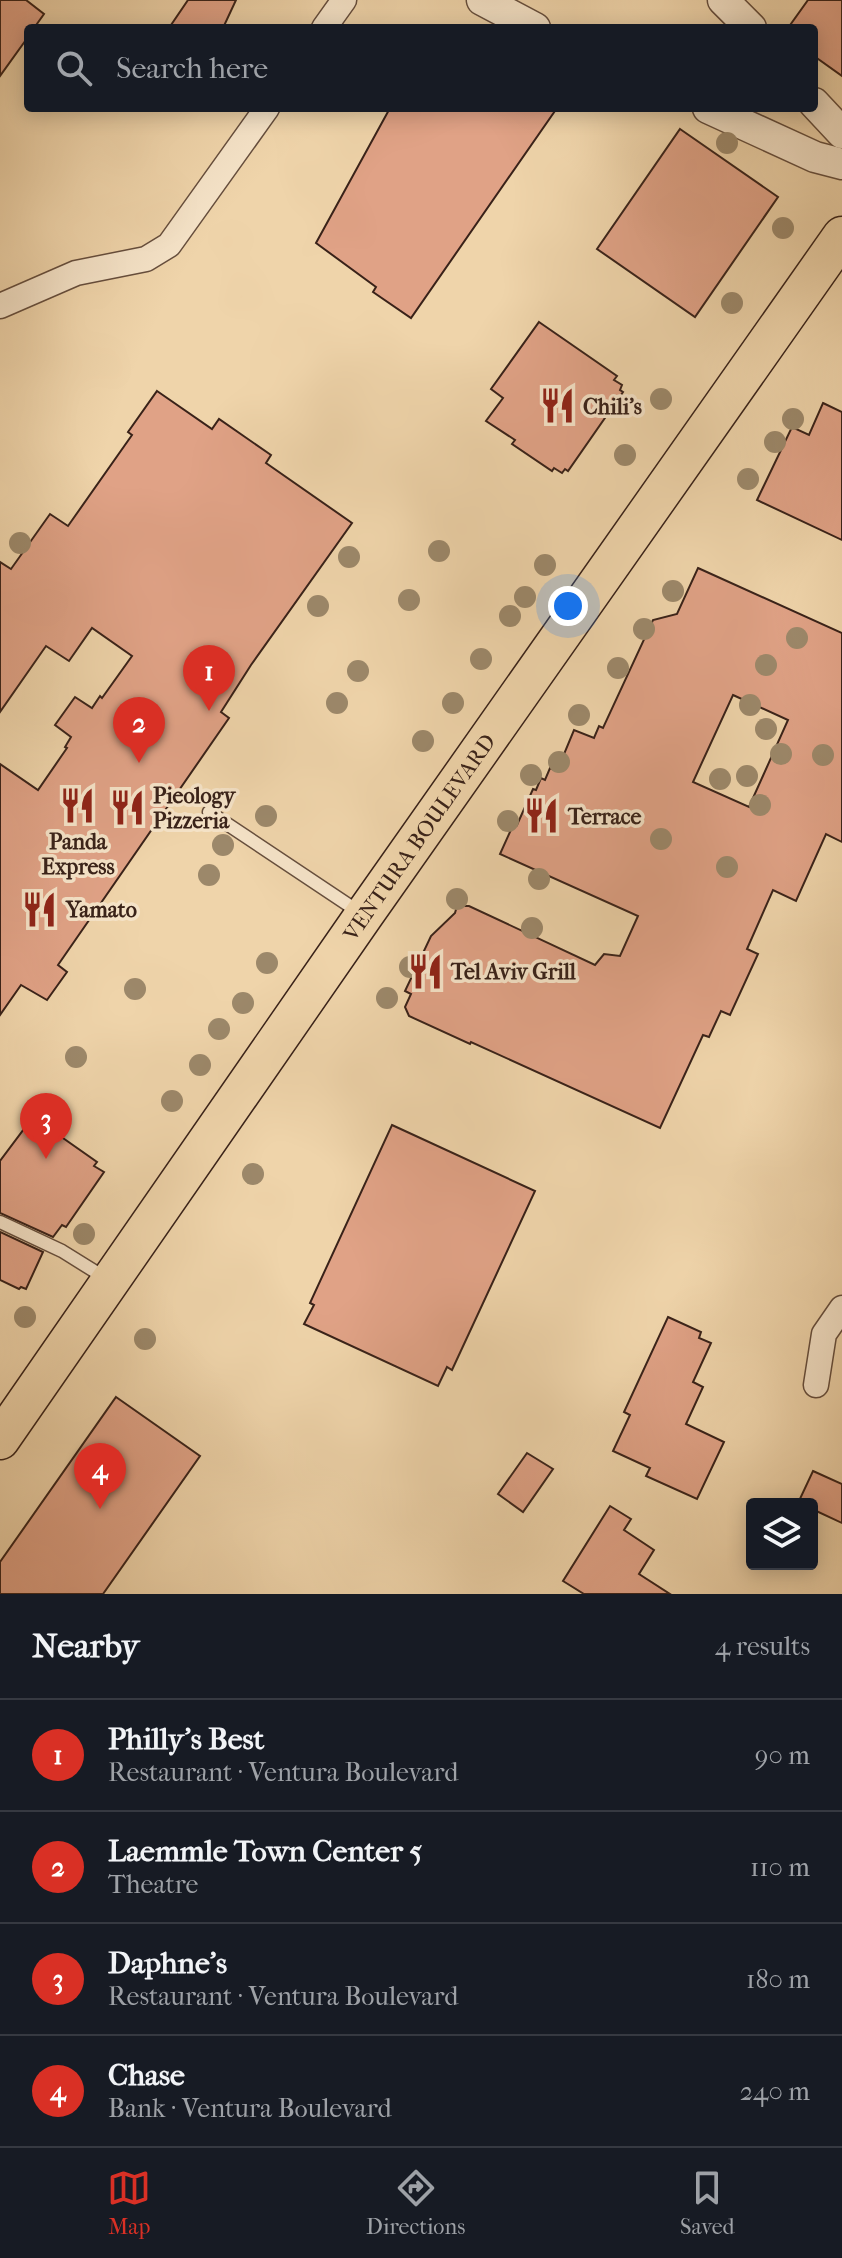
<!DOCTYPE html>
<html lang="en">
<head>
<meta charset="utf-8">
<style>
	body { margin:0; font-family:"IM FELL French Canon",serif; background:#20242c; color:#f1f3f6 }
	.controls { position:absolute; right:24px; bottom:24px; display:grid; overflow:hidden; border-radius:8px; box-shadow:0 4px 20px #0003 }
	.controls button { width:72px; height:72px; display:grid; place-items:center; padding:0; border:0; border-bottom:2px solid #363941; background:#171b24; color:#f1f3f6; font:40px sans-serif }
	.you { position:absolute; left:568px; top:606px; width:28px; height:28px; margin:-20px; border:6px solid #fff; border-radius:50%; background:#1a73e8; box-shadow:0 0 0 12px #1a73e833 }
	.badge { display:grid; place-items:center; width:52px; height:52px; border-radius:50%; background:#d93025; color:#fff; font-size:26px; font-weight:700 }
	.pin { position:absolute; translate:-50% -66px; filter:drop-shadow(0 2px 4px #0008) }
	.pin::after { content:''; position:absolute; top:42px; width:28px; height:24px; background:inherit; clip-path:polygon(0 0,100% 0,50% 100%) }
	.list { margin:0; padding:0; list-style:none }
	h2 { display:flex; justify-content:space-between; align-items:center; height:104px; margin:0; padding:0 32px; font-size:34px }
	h2 small { font-size:26px; font-weight:400; color:#9ea1a6 }
	.list li { display:grid; grid-template-columns:52px 1fr auto; gap:24px; align-items:center; box-sizing:border-box; height:112px; padding:0 32px; border-top:2px solid #363941 }
	.list b { display:block; font-size:30px; white-space:nowrap }
	.list p { margin:0; font-size:26px; white-space:nowrap; color:#9ea1a6 }
	.list em { font-size:26px; font-style:normal; color:#9ea1a6 }
	.icon { flex:none; width:44px; height:44px; fill:none; stroke:currentColor; stroke-width:2; stroke-linecap:round; stroke-linejoin:round }
	.map { position:relative; flex:none; width:842px; height:1594px; overflow:hidden }
	.search { position:absolute; background:#171b24; box-shadow:0 4px 20px #0003; left:24px; right:24px; top:24px; height:88px; display:flex; align-items:center; gap:20px; box-sizing:border-box; padding:0 28px; border-radius:8px; color:#9ea1a6; font-size:30px }
	.sheet { height:552px; background:#171b24 }
	nav { display:flex; justify-content:space-around; align-items:center; box-sizing:border-box; height:112px; border-top:2px solid #363941; background:#171b24; font-size:22px; color:#9ea1a6 }
	nav a { display:grid; justify-items:center; gap:4px }
	nav .on { color:#d93025 }
	.map>svg:first-child { display:block }
	.building { fill:#e0a286; stroke:#392219; stroke-width:2; fill-rule:evenodd }
	.lines { fill:none; stroke-linecap:round; stroke-linejoin:round }
	.service-casing { stroke:#664e3d; stroke-width:15 }
	.minor-casing { stroke:#664e3d; stroke-width:27 }
	.tertiary-casing { stroke:#664e3d; stroke-width:33 }
	.primary-casing { stroke:#392219; stroke-width:41 }
	.service { stroke:#f5e3c8; stroke-width:12 }
	.minor { stroke:#f5e3c8; stroke-width:24 }
	.tertiary { stroke:#f5e3c8; stroke-width:30 }
	.primary { stroke:#efd4aa; stroke-width:38 }
	.tree { fill:#9c886a }
	.labels { text-anchor:middle; stroke-width:7; stroke-linejoin:round; paint-order:stroke }
	.poi-label { font-size:22px; font-weight:bold; fill:#392219; stroke:#f5e3c8; text-anchor:start }
	.street-label { font-size:22px; fill:#392219; stroke:#f5e3c8 }
</style>
</head>
<body>
<div class="map">
<svg width="842" height="1594" viewBox="0 0 842 1594">
	<rect width="100%" height="100%" fill="#efd4aa"/>
	<filter id="stains"><feTurbulence type="fractalNoise" baseFrequency=".0025" numOctaves="4"/><feColorMatrix values="0 0 0 0 .2 0 0 0 0 .09 0 0 0 0 .02 0 0 0 .5 -.17"/></filter>
	<radialGradient id="worn" r=".72"><stop offset=".6" stop-color="#630" stop-opacity="0"/><stop offset="1" stop-color="#630" stop-opacity=".3"/></radialGradient>
	<!-- building -->
	<g class="building">
		<polygon points="0,0 26,0 44,14 34,28 28,28 28,37 0,76"/>
		<polygon points="188,0 236,0 223,28 169,28"/>
		<polygon points="808,0 842,0 842,76 814,56 814,28 788,28"/>
		<polygon points="390,108 557,108 411,318 373,292 376,287 316,243"/>
		<polygon points="680,129 778,197 695,317 597,249"/>
		<polygon points="539,322 617,376 614,380 622,385 620,390 623,392 568,471 565,469 562,473 554,468 552,471 512,444 515,440 486,421 503,398 491,389"/>
		<polygon points="157,391 212,429 219,419 271,455 266,463 352,523 251,665 221,712 229,718 58,965 67,972 47,1000 21,985 0,1015 0,764 38,790 67,748 65,747 71,737 55,725 75,697 92,708 100,696 102,698 132,656 92,628 69,661 46,646 0,712 0,562 11,569 50,514 68,526 132,435 128,432"/>
		<polygon points="823,403 842,412 842,540 757,500 792,427 809,435"/>
		<path d="M698,568L842,633V842L826,834L796,901L773,890L747,949L758,954L730,1015L721,1011L709,1037L703,1035L660,1128L471,1042L470,1044L409,1016L405,1007L411,994L405,991L431,936L455,913L457,906H469L595,965L604,954L620,956L638,916L500,854L514,823L517,825L533,789L536,790L541,778L545,780L550,768L557,771L574,730L594,738L599,726L603,728L653,620L677,614ZM733,695L788,720L749,807L693,782Z"/>
		<polygon points="33,1117 97,1162 94,1166 104,1172 66,1227 62,1225 53,1237 0,1213 0,1161"/>
		<polygon points="392,1125 535,1191 452,1370 447,1367 438,1386 304,1324 314,1305 310,1303"/>
		<polygon points="0,1232 43,1252 26,1289 21,1287 19,1289 0,1280"/>
		<polygon points="668,1317 701,1332 699,1338 711,1343 693,1382 703,1387 686,1424 724,1442 697,1499 646,1476 650,1468 613,1451 630,1415 624,1412"/>
		<polygon points="116,1397 200,1456 103,1594 0,1594 0,1562"/>
		<polygon points="527,1453 553,1469 523,1512 498,1494"/>
		<polygon points="813,1471 842,1484 842,1523 812,1509 812,1504 798,1503"/>
		<polygon points="610,1506 631,1519 624,1530 654,1550 639,1574 670,1594 584,1594 563,1581"/>
	</g>
	<g class="lines">
		<defs>
			<g id="service">
				<polyline points="209,812 359,912"/>
				<polyline points="0,1222 62,1251 107,1279"/>
			</g>
			<g id="minor">
				<polyline points="324,28 344,0"/>
				<polyline points="0,306 76,273 146,259 169,245 267,108"/>
				<polyline points="816,1385 824,1334 842,1308"/>
			</g>
			<g id="tertiary">
				<polyline points="482,0 535,28"/>
				<polyline points="723,0 751,28"/>
				<polyline points="814,103 842,133"/>
				<polyline points="708,108 815,157 842,164"/>
			</g>
			<g id="primary">
				<path id="s1" d="M0,1440L364,915L842,236"/>
			</g>
		</defs>
		<!-- service casing -->
		<use href="#service" class="service-casing"/>
		<!-- minor casing -->
		<use href="#minor" class="minor-casing"/>
		<!-- tertiary casing -->
		<use href="#tertiary" class="tertiary-casing"/>
		<!-- primary casing -->
		<use href="#primary" class="primary-casing"/>
		<!-- service -->
		<use href="#service" class="service"/>
		<!-- minor -->
		<use href="#minor" class="minor"/>
		<!-- tertiary -->
		<use href="#tertiary" class="tertiary"/>
		<!-- primary -->
		<use href="#primary" class="primary"/>
	</g>
	<!-- trees -->
	<g class="tree">
		<circle cx="727" cy="143" r="11"/>
		<circle cx="783" cy="228" r="11"/>
		<circle cx="732" cy="303" r="11"/>
		<circle cx="661" cy="399" r="11"/>
		<circle cx="793" cy="419" r="11"/>
		<circle cx="775" cy="442" r="11"/>
		<circle cx="625" cy="455" r="11"/>
		<circle cx="748" cy="479" r="11"/>
		<circle cx="20" cy="543" r="11"/>
		<circle cx="439" cy="551" r="11"/>
		<circle cx="349" cy="557" r="11"/>
		<circle cx="545" cy="565" r="11"/>
		<circle cx="673" cy="591" r="11"/>
		<circle cx="525" cy="597" r="11"/>
		<circle cx="409" cy="600" r="11"/>
		<circle cx="318" cy="606" r="11"/>
		<circle cx="510" cy="616" r="11"/>
		<circle cx="644" cy="629" r="11"/>
		<circle cx="797" cy="638" r="11"/>
		<circle cx="481" cy="659" r="11"/>
		<circle cx="766" cy="665" r="11"/>
		<circle cx="618" cy="668" r="11"/>
		<circle cx="358" cy="671" r="11"/>
		<circle cx="337" cy="703" r="11"/>
		<circle cx="453" cy="703" r="11"/>
		<circle cx="750" cy="705" r="11"/>
		<circle cx="579" cy="715" r="11"/>
		<circle cx="766" cy="729" r="11"/>
		<circle cx="423" cy="741" r="11"/>
		<circle cx="781" cy="754" r="11"/>
		<circle cx="823" cy="755" r="11"/>
		<circle cx="559" cy="762" r="11"/>
		<circle cx="531" cy="775" r="11"/>
		<circle cx="747" cy="776" r="11"/>
		<circle cx="720" cy="779" r="11"/>
		<circle cx="760" cy="805" r="11"/>
		<circle cx="266" cy="816" r="11"/>
		<circle cx="508" cy="821" r="11"/>
		<circle cx="661" cy="839" r="11"/>
		<circle cx="223" cy="845" r="11"/>
		<circle cx="727" cy="867" r="11"/>
		<circle cx="209" cy="875" r="11"/>
		<circle cx="539" cy="879" r="11"/>
		<circle cx="457" cy="899" r="11"/>
		<circle cx="532" cy="928" r="11"/>
		<circle cx="267" cy="963" r="11"/>
		<circle cx="410" cy="967" r="11"/>
		<circle cx="135" cy="989" r="11"/>
		<circle cx="387" cy="998" r="11"/>
		<circle cx="243" cy="1003" r="11"/>
		<circle cx="219" cy="1029" r="11"/>
		<circle cx="76" cy="1057" r="11"/>
		<circle cx="200" cy="1065" r="11"/>
		<circle cx="172" cy="1101" r="11"/>
		<circle cx="50" cy="1111" r="11"/>
		<circle cx="253" cy="1174" r="11"/>
		<circle cx="84" cy="1234" r="11"/>
		<circle cx="25" cy="1317" r="11"/>
		<circle cx="145" cy="1339" r="11"/>
	</g>
	<!-- icons -->
	<defs>
		<symbol id="restaurant-bare" viewBox="-9 -9 18 18"><path d="M-5-6h1v4h1v-4h1v4h1v-4h1v5L-1.5 .5V6h-2V.5L-5-1ZM5-6V6H3V1.5H1.5Q1.5-4 5-6Z" fill="#8f2418" stroke="#f5e3c8" stroke-width="2.5" paint-order="stroke"/></symbol>
	</defs>
	<g fill-rule="evenodd">
		<use href="#restaurant-bare" x="532" y="380" width="51" height="51"/>
		<use href="#restaurant-bare" x="52" y="780" width="51" height="51"/>
		<use href="#restaurant-bare" x="102" y="782" width="51" height="51"/>
		<use href="#restaurant-bare" x="516" y="790" width="51" height="51"/>
		<use href="#restaurant-bare" x="14" y="884" width="51" height="51"/>
		<use href="#restaurant-bare" x="400" y="946" width="51" height="51"/>
	</g>
	<g class="labels">
		<!-- poi labels -->
		<g class="poi-label">
			<text x="583" y="414">Chili's</text>
			<text x="153" y="803">Pieology<tspan x="153" dy="25">Pizzeria</tspan></text>
			<text x="568" y="824">Terrace</text>
			<text x="78" y="849" text-anchor="middle">Panda<tspan x="78" dy="25">Express</tspan></text>
			<text x="66" y="917">Yamato</text>
			<text x="451" y="979">Tel Aviv Grill</text>
		</g>
		<!-- street labels -->
		<g class="street-label">
			<text dy="8" stroke="none"><textPath href="#s1" startOffset="734">VENTURA BOULEVARD</textPath></text>
		</g>
	</g>
	<rect width="100%" height="100%" filter="url(#stains)"/>
	<rect width="100%" height="100%" fill="url(#worn)"/>
</svg>
<div class="controls">
<button><svg class="icon" aria-label="layers" viewBox="0 0 24 24"><path d="M12 4l9 5-9 5-9-5zM3 14l9 5 9-5"/></svg></button>
</div>
<div class="you"></div>
<div class="pin badge" style="left:209px;top:711px">1</div>
<div class="pin badge" style="left:139px;top:763px">2</div>
<div class="pin badge" style="left:46px;top:1159px">3</div>
<div class="pin badge" style="left:100px;top:1509px">4</div>
<div class="search"><svg class="icon" aria-label="search" viewBox="0 0 24 24"><circle cx="10" cy="10" r="6"/><path d="M15 15l6 6"/></svg>Search here</div>
</div>
<section class="sheet">
<h2>Nearby<small>4 results</small></h2>
<ul class="list">
<li><span class="badge">1</span><div><b>Philly's Best</b><p>Restaurant · Ventura Boulevard</p></div><em>90 m</em></li>
<li><span class="badge">2</span><div><b>Laemmle Town Center 5</b><p>Theatre</p></div><em>110 m</em></li>
<li><span class="badge">3</span><div><b>Daphne's</b><p>Restaurant · Ventura Boulevard</p></div><em>180 m</em></li>
<li><span class="badge">4</span><div><b>Chase</b><p>Bank · Ventura Boulevard</p></div><em>240 m</em></li>
</ul>
</section>
<nav>
<a class="on"><svg class="icon" aria-label="map" viewBox="0 0 24 24"><path d="M3 6l6-2 6 2 6-2v14l-6 2-6-2-6 2zM9 4v14M15 6v14"/></svg>Map</a>
<a><svg class="icon" aria-label="directions" viewBox="0 0 24 24"><path d="M12 3l9 9-9 9-9-9zM9 14v-3h6M13 9l2 2-2 2"/></svg>Directions</a>
<a><svg class="icon" aria-label="saved" viewBox="0 0 24 24"><path d="M7 4h10v16l-5-4-5 4z"/></svg>Saved</a>
</nav>
</body>
</html>
